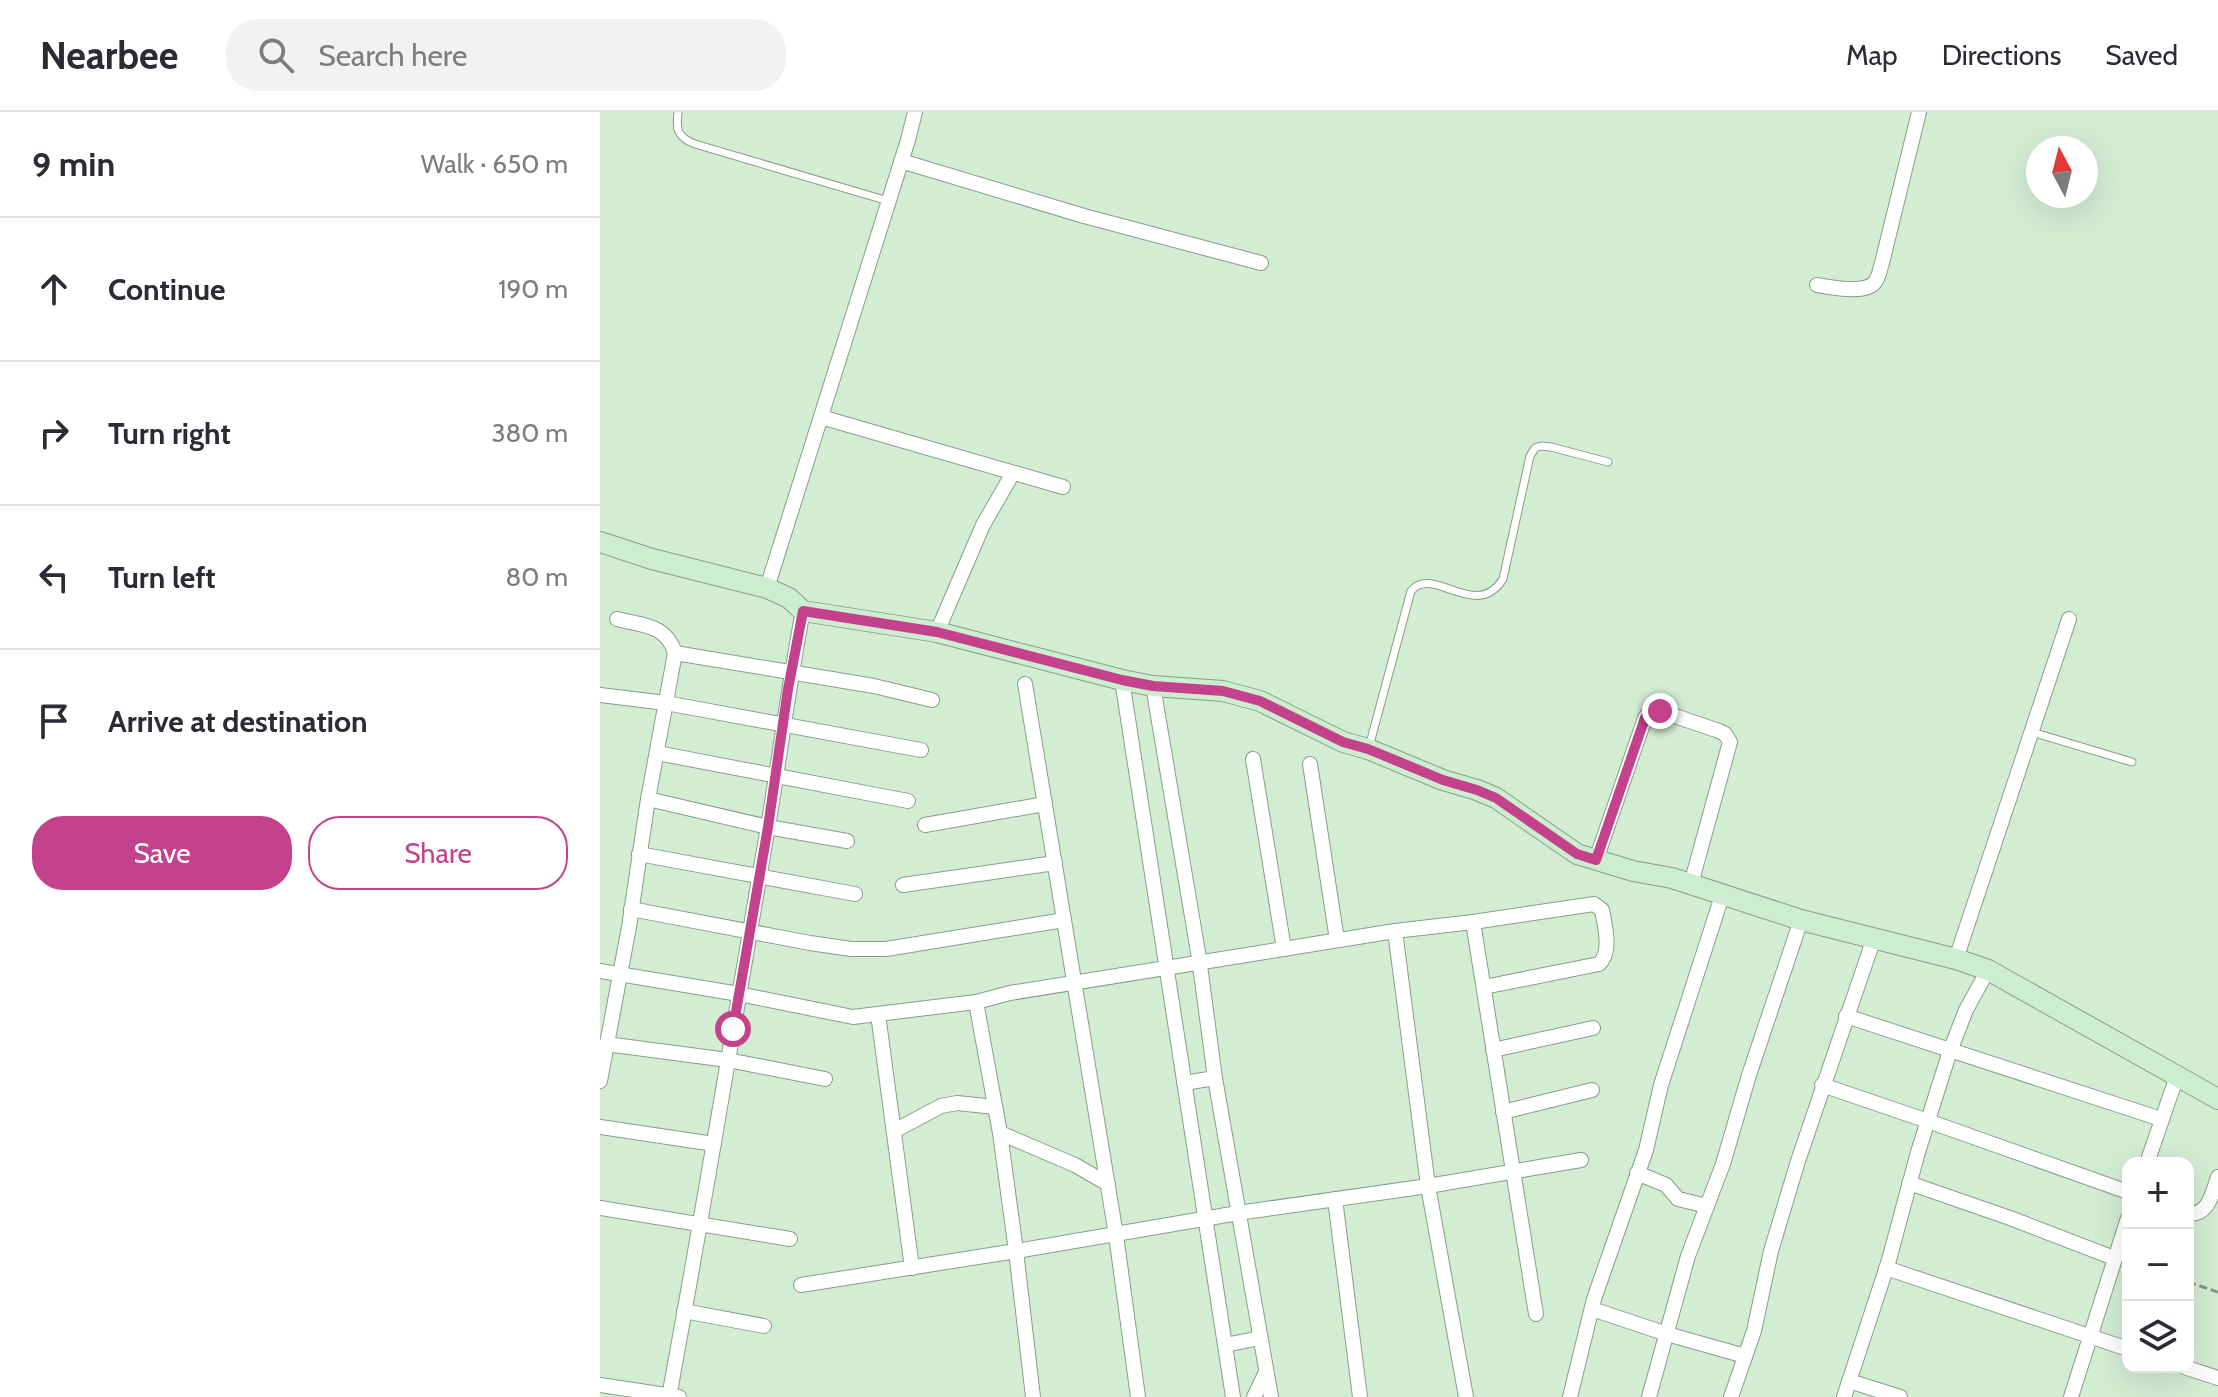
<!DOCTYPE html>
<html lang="en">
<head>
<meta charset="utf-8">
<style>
	body { margin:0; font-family:Cabin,sans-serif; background:#f2f2f3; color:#2b2b33 }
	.controls { position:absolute; right:24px; bottom:24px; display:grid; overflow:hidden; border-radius:16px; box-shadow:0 8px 32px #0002 }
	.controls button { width:72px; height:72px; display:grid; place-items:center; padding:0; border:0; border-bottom:2px solid #e1e1e2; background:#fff; color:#2b2b33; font:40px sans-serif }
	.compass { position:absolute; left:1426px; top:24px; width:72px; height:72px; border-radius:50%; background:#fff; box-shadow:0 8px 32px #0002; rotate:353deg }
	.stop { position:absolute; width:24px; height:24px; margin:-18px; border:6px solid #c3428b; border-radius:50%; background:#fff }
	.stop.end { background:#c3428b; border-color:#fff; box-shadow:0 2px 8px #0008 }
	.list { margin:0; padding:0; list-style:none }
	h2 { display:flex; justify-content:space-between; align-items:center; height:104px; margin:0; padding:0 32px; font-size:34px }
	h2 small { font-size:26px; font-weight:400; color:#7c7c81 }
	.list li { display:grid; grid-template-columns:52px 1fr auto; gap:24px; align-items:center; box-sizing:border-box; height:144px; padding:0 32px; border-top:2px solid #e1e1e2 }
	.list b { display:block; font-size:30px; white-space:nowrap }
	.list em { font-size:26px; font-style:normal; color:#7c7c81 }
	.actions { display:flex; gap:16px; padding:24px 32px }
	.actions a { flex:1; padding:18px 0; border:2px solid #c3428b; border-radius:32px; text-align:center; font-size:28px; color:#c3428b }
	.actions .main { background:#c3428b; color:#fff }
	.icon { flex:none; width:44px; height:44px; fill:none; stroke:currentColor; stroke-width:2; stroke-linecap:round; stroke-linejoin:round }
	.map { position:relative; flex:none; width:1618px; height:1285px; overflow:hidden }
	header { display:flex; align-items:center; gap:48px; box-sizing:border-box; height:112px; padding:0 40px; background:#fff; border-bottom:2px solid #e1e1e2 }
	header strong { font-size:38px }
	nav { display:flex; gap:44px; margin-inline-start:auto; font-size:28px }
	.search { width:560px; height:72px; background:#f2f2f3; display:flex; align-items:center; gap:20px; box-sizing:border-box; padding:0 28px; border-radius:32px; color:#7c7c81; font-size:30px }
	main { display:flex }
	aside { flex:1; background:#fff }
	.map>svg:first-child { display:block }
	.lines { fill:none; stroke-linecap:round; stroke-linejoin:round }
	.lane-casing { stroke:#879f88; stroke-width:9 }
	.street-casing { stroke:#879f88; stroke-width:16 }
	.secondary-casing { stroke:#879f88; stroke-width:22 }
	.path { stroke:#879987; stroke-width:3; stroke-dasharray:8 4; stroke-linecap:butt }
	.lane { stroke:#fff; stroke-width:7 }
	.street { stroke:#fff; stroke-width:14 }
	.secondary { stroke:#ccedd0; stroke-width:20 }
	.route { stroke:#c3428b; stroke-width:10 }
</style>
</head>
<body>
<header>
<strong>Nearbee</strong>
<div class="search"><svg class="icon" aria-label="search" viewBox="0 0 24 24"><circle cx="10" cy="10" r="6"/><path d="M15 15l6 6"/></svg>Search here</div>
<nav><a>Map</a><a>Directions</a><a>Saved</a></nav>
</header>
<main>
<aside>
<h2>9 min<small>Walk · 650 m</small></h2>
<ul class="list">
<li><svg class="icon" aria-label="ahead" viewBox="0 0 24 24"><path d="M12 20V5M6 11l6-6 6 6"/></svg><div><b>Continue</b></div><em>190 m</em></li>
<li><svg class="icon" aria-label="right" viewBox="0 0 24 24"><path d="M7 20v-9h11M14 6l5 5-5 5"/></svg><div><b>Turn right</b></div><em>380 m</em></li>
<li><svg class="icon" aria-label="left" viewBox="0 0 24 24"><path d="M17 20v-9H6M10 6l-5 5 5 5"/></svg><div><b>Turn left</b></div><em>80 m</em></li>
<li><svg class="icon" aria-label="arrive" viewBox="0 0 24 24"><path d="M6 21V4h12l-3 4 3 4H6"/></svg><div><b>Arrive at destination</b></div></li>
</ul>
<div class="actions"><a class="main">Save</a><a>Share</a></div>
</aside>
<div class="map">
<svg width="1618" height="1285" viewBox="0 0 1618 1285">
	<rect width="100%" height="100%" fill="#d3edd3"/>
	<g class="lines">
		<defs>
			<g id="lane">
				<path d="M78,0C76,18 77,25 95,32L288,89"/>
				<polyline points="1432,620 1532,650"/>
				<path d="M769,635L811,479C833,452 876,510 903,467L930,344L935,336L941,334L951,335L1008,350"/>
			</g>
			<g id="street">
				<polyline points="301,49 484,104 661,151"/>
				<path d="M1217,173C1231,175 1265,183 1275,170C1279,165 1280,157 1282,151L1319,0"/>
				<polyline points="221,305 463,375"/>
				<polyline points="167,476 308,28 315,0"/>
				<path d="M17,507C43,514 66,512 75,541"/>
				<polyline points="337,520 383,413 413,361"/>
				<polyline points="522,568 633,1285"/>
				<polyline points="425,572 516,1123 538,1285"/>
				<polyline points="553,574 599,846 615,966 671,1285"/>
				<polyline points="0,583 66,591 321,638"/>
				<polyline points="57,641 308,689"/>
				<polyline points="653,647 684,837"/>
				<polyline points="710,652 737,828"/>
				<polyline points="48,687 168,715 247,729"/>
				<polyline points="325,713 445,692"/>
				<polyline points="39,742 255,782"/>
				<polyline points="996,748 1045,606 1050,599 1060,599 1119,619 1125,622 1130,630 1091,772"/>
				<polyline points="303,773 455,751"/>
				<polyline points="31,797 210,831 251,837 286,837 464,808"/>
				<path d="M873,810L994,792L1002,798C1005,814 1012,841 999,852L884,875"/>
				<polyline points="795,819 828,1074 866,1285"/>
				<polyline points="1356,847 1469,507"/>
				<polyline points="0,859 139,882 253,905 376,890"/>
				<polyline points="278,902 312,1156"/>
				<polyline points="1246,904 1561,1007"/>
				<polyline points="6,932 128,948 225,967"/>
				<polyline points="893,938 993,916"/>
				<polyline points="0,969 29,815 48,687 75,541 274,574 332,588"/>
				<polyline points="584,971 615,966"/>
				<polyline points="1222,973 1328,1009 1528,1080"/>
				<polyline points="903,1000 992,978"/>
				<polyline points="0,1015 114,1032"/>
				<polyline points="294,1019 341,994 357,991 395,995"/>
				<polyline points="400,1021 475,1053 508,1072"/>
				<polyline points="1547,1051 1577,964"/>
				<polyline points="1037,1061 1066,1073 1078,1087 1107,1094"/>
				<polyline points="1309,1071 1410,1106 1514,1146"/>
				<polyline points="735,1087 760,1285"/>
				<polyline points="0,1096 190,1127"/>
				<path d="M1588,1102C1609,1103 1612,1082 1618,1065"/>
				<polyline points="1286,1156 1528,1237"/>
				<polyline points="201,1173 416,1139 433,1285"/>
				<polyline points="992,1197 1067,1222 1145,1244"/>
				<polyline points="84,1199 164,1214"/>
				<polyline points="936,1202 873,810 795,819 410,881 376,890 400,1021 416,1139 638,1101 828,1074 981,1048"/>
				<polyline points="625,1233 660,1226"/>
				<polyline points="1584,1255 1618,1266"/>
				<polyline points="1249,1269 1300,1285"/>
				<polyline points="0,1273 79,1285"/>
				<path d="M69,1285C104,1095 135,905 168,715C180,643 189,571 203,499"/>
				<polyline points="654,1285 666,1260"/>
				<polyline points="970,1285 994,1187 1046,1038 1061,973 1122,784"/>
				<polyline points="1049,1285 1088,1144 1123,1052 1149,963 1201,808"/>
				<polyline points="1131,1285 1154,1219 1171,1139 1198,1049 1274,826"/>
				<polyline points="1244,1285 1289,1148 1318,1040 1350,939 1366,898 1388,858"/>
				<polyline points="1471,1285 1528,1106"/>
			</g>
			<polyline id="secondary" points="0,430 52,447 167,476 189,486 203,499 337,520 522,568 553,574 623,579 660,589 743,630 768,637 843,668 877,678 896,686 977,742 1033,759 1072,766 1201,808 1356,847 1388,858 1618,987"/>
		</defs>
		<!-- lane casing -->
		<use href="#lane" class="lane-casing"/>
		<!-- street casing -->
		<use href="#street" class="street-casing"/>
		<!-- secondary casing -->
		<use href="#secondary" class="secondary-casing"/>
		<!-- path -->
		<polyline class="path" points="1588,1170 1618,1180"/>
		<!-- lane -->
		<use href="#lane" class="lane"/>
		<!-- street -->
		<use href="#street" class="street"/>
		<!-- secondary -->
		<use href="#secondary" class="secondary"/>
	</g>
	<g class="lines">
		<!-- route -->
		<polyline class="route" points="133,917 168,715 188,577 203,499 337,520 522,568 553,574 623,579 660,589 743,630 768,637 843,668 877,678 896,686 977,742 996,748 1045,606 1050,599 1060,599"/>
	</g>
</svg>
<div class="controls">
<button>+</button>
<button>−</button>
<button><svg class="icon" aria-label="layers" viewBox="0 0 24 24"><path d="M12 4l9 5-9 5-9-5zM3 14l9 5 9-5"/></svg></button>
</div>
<svg class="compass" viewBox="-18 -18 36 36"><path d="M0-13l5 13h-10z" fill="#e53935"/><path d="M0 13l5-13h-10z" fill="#7c7c81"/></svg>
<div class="stop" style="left:133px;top:917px"></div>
<div class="stop end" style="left:1060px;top:599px"></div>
</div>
</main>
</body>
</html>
